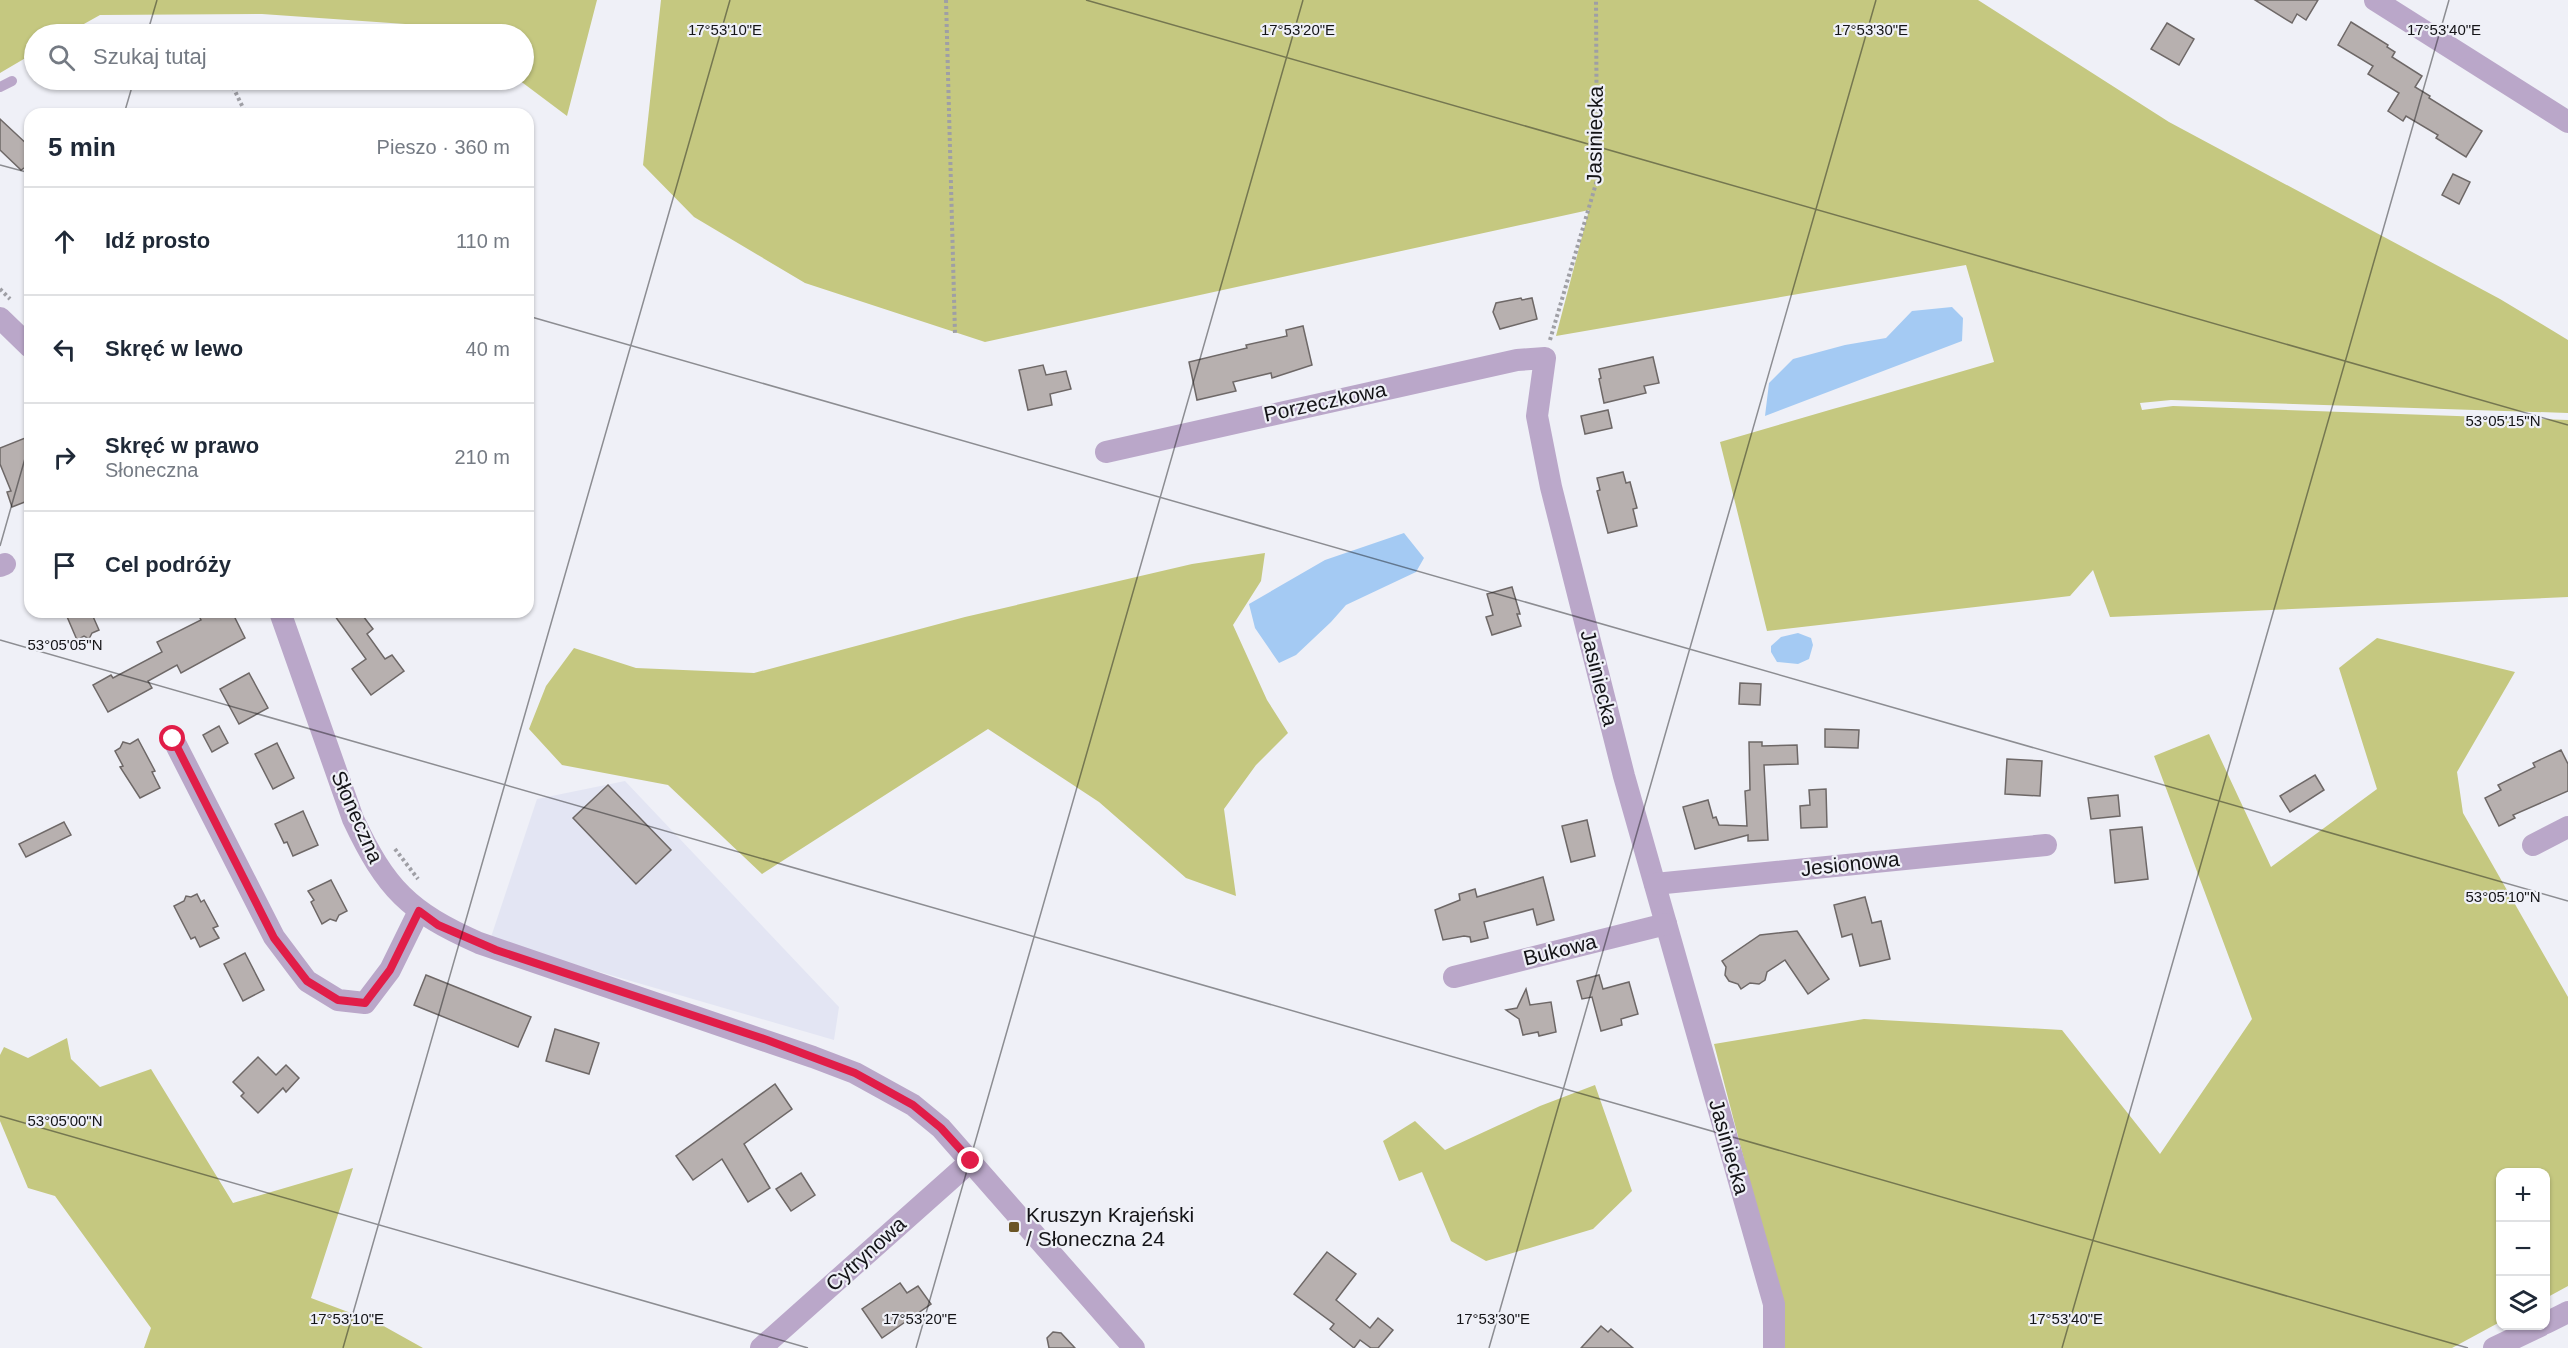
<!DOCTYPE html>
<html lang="pl">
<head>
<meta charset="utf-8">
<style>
	body { margin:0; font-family:Arial,sans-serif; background:#f6f6f7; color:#1f2937 }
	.controls { position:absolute; right:18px; bottom:18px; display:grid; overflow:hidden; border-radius:12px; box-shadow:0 2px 4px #0004 }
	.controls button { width:54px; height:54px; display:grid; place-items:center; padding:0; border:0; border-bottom:2px solid #e0e1e3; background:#fff; color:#1f2937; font:30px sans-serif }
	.stop { position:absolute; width:18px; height:18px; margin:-14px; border:4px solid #e11d48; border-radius:50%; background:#fff }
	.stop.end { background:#e11d48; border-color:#fff; box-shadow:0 2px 6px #0008 }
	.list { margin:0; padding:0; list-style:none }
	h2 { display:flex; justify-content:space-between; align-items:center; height:78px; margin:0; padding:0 24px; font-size:26px }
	h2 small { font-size:20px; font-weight:400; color:#747a83 }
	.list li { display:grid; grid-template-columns:39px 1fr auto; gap:18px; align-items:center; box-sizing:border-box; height:108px; padding:0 24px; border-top:2px solid #e0e1e3 }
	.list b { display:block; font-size:22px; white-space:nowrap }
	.list p { margin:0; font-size:20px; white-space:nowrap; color:#747a83 }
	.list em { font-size:20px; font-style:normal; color:#747a83 }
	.icon { flex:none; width:33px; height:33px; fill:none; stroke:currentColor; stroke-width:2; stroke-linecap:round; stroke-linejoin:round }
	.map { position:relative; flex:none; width:2568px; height:1348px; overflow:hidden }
	.search { position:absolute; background:#fff; box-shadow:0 2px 4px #0004; left:24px; top:24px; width:510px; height:66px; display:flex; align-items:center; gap:15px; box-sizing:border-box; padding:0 21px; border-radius:33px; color:#747a83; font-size:22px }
	.panel { position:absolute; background:#fff; box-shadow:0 2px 4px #0004; left:24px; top:108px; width:510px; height:510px; border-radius:18px }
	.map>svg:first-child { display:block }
	.built { fill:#e3e5f3 }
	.green { fill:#c5c880 }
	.water { fill:#a4caf3 }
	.building { fill:#b7b0af; stroke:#6e6867; stroke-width:1.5 }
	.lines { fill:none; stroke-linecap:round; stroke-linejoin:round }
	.path { stroke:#9f9fa5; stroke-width:4; stroke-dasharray:3 3; stroke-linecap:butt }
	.service { stroke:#baa7c9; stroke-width:10 }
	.minor { stroke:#baa7c9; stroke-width:22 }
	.route { stroke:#e11d48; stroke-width:8 }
	.ticks { fill:none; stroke:#141417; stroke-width:1.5; stroke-opacity:0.45 }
	.poi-dot { fill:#6b5525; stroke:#eff0f7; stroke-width:2 }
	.labels { text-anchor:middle; stroke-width:4.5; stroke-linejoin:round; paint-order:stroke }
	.street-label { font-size:21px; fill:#141417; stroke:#eff0f7 }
	.poi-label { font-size:21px; fill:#141417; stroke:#eff0f7; text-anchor:start }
	.ticks-label { font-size:15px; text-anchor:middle; fill:#141417; stroke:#eff0f7; stroke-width:4.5; stroke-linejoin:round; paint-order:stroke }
</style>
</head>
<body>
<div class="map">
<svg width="2568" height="1348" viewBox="0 0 2568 1348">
	<rect width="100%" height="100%" fill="#eff0f7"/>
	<!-- built -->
	<polygon class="built" points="625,781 839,1007 834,1040 490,940 537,799"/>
	<!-- green -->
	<g class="green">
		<polygon points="0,0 597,0 567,116 519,80 524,80 524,34 459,34 448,27 262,14 100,15 66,34 34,34 34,53 0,73"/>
		<polygon points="661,0 1978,0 2169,122 2500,299 2568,340 2568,413 2171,400 2140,403 2142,410 2173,406 2568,420 2568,597 2110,617 2093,570 2070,596 1767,631 1720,442 1994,362 1966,265 1556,336 1589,210 985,342 805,283 694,217 643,165"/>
		<polygon points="1265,553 1261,581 1233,625 1267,700 1288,733 1256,765 1224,809 1236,896 1186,878 1099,802 988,729 762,874 668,785 562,765 529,729 546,686 574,648 636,668 754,673 965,617 1192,564"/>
		<polygon points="2377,638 2515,672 2457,772 2463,813 2568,997 2568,1286 2546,1298 2546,1172 2500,1172 2500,1322 2452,1348 1781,1348 1781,1302 1714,1044 1864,1019 2062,1030 2160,1154 2252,1019 2154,756 2209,734 2271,867 2377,789 2339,668"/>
		<polygon points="67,1038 71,1059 100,1087 151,1069 233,1203 353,1168 311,1298 380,1324 423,1348 144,1348 151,1328 55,1196 28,1188 0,1121 0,1055 4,1047 28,1058"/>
		<polygon points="1595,1085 1632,1191 1593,1229 1486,1261 1451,1241 1422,1172 1399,1181 1383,1141 1415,1121 1445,1150 1540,1106"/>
	</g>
	<!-- water -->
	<g class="water">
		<polygon points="1952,307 1963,318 1962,341 1765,416 1769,383 1793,359 1845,345 1886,338 1912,311"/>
		<polygon points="1404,533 1424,558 1416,572 1346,605 1331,622 1296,655 1279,663 1255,628 1249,604 1325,560"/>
		<polygon points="1798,633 1811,638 1813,645 1809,659 1798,664 1777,662 1771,652 1771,646 1781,637"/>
	</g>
	<!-- building -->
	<g class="building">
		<polygon points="2255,0 2318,0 2306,20 2297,14 2292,23"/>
		<polygon points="2351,22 2388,45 2387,47 2395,52 2392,57 2422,76 2415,87 2430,96 2429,98 2482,131 2466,157 2436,138 2438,135 2406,116 2403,121 2388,111 2399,93 2368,74 2373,66 2338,45"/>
		<polygon points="2167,23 2194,39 2179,65 2151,49"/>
		<polygon points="0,119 30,147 30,164 21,170 0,150"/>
		<polygon points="2453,174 2470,182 2459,204 2442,195"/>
		<polygon points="1521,298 1522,300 1532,298 1537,319 1500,329 1493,312 1496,303"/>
		<polygon points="1303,326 1312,365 1272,378 1271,373 1233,382 1236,391 1197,400 1189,362 1247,348 1246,345 1287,336 1286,330"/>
		<polygon points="1653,357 1659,383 1644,386 1646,393 1604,403 1599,379 1601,378 1599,369"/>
		<polygon points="1043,365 1046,375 1066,371 1071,389 1050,394 1052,405 1028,410 1019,370"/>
		<polygon points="1608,410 1612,428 1585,434 1581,416"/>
		<polygon points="30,436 30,500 12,507 7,492 11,491 0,464 0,448"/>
		<polygon points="1623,472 1626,483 1630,482 1637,508 1633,509 1637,526 1608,533 1597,491 1600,490 1597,478"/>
		<polygon points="1512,587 1520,614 1517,614 1521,626 1492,635 1486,617 1493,615 1487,594"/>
		<polygon points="65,612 91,612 99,630 92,633 89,639 84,636 77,640"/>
		<polygon points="197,612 232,612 245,638 181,673 177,665 148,681 152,688 108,712 93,685 111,675 113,678 162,652 157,642 201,620"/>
		<polygon points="332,612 360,612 373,629 367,634 385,659 392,655 404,671 371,695 352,669 366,659"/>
		<polygon points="249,673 268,708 239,724 220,689"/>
		<polygon points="1740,683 1761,684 1760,705 1739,704"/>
		<polygon points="219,726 228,743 212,752 203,735"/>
		<polygon points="1825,729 1859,730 1858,748 1825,747"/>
		<polygon points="138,739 155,771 152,772 160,788 140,798 120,767 123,766 115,751 120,748 123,742 130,744"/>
		<polygon points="1749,742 1762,742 1762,746 1797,745 1798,764 1764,765 1768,840 1748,841 1748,835 1695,849 1683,807 1708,800 1713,818 1716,817 1719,825 1747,826 1745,791 1750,790"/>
		<polygon points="277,743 294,778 273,789 255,754"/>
		<polygon points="2561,750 2568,764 2568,791 2513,815 2515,818 2499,826 2485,798 2501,790 2498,785 2535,767 2533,763"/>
		<polygon points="2007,759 2042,761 2040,796 2005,794"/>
		<polygon points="2315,775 2324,790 2290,812 2280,796"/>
		<polygon points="608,785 671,850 636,884 573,818"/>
		<polygon points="1826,789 1827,827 1801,828 1800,806 1810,805 1809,790"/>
		<polygon points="2118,795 2120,816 2091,819 2088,798"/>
		<polygon points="303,811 318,845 293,856 287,842 284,843 275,824"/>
		<polygon points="1587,820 1595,856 1571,862 1562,826"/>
		<polygon points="64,822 71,835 26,857 19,844"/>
		<polygon points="2142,827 2148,879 2115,883 2110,830"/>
		<polygon points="1543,877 1554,920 1537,925 1533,909 1484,922 1488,938 1471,942 1470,937 1464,936 1443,940 1435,910 1460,900 1459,894 1475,889 1477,897"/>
		<polygon points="331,880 347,911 339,915 336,921 330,919 322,924 311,902 314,900 308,891"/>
		<polygon points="197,894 201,902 204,900 218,926 213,928 219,938 200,947 195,937 191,939 174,906 184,901 186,896 191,897"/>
		<polygon points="1865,897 1872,923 1881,921 1890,959 1860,966 1852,934 1842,937 1834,905"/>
		<polygon points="1797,931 1829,979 1808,994 1785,960 1767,972 1765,980 1759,984 1750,983 1741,989 1738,984 1729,981 1725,975 1726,967 1722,961 1760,935"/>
		<polygon points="245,953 264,990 243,1001 224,964"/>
		<polygon points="426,975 531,1017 518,1047 414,1005"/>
		<polygon points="1599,975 1603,989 1629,982 1638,1014 1621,1019 1622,1025 1601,1031 1592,997 1582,999 1577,981"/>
		<polygon points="1526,989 1530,1005 1551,1002 1556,1032 1539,1036 1538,1032 1523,1035 1519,1019 1506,1010 1517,1008"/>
		<polygon points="555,1029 599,1043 589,1074 546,1061"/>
		<polygon points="258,1057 276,1075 286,1065 299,1078 286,1092 283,1088 258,1113 241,1096 244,1093 233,1082"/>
		<polygon points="775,1084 792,1109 744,1144 770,1188 748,1202 722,1159 693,1180 676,1156"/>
		<polygon points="801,1173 815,1195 791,1211 776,1189"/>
		<polygon points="1327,1252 1356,1274 1336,1300 1370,1328 1378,1318 1393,1330 1378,1348 1371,1348 1360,1340 1354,1348 1330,1329 1334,1324 1294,1294"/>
		<polygon points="900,1283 907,1293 918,1286 931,1304 882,1338 862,1309"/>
		<polygon points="1601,1326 1608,1332 1611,1329 1633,1348 1581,1348"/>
		<polygon points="1053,1332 1061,1333 1075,1348 1049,1348 1047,1338"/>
	</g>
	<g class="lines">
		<!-- path -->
		<g class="path">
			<polyline points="946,0 955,334"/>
			<polyline points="233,87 246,114"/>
			<polyline points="0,289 10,299"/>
			<polyline points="1550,340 1597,180 1596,0"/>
			<polyline points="395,849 418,879"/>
		</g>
		<!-- service -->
		<polyline class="service" points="0,87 12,81"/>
		<!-- minor -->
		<g class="minor">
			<polyline points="2375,0 2568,122"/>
			<polyline points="0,318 30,347"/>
			<polyline points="1106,452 1517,360 1545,358 1537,416 1551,487 1624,776 1774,1304 1774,1348"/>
			<polyline points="0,566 5,564"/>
			<path d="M280,612L353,819C386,889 409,912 479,943L813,1057L855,1073L913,1105L941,1128L1134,1348"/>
			<polyline points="173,739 274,937 307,981 338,1000 365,1003 390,970 419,911"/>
			<polyline points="2533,845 2568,827"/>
			<polyline points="1655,884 2046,845"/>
			<polyline points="1454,977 1666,924"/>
			<polyline points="2546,1323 2568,1312"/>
			<polyline points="761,1348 971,1161"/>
			<polyline points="2494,1348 2540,1326"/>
		</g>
	</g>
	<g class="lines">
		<!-- route -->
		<polyline class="route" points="173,739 274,938 307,981 338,1000 365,1003 390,970 419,911 438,925 496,950 767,1040 855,1073 913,1105 941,1128 971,1161"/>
	</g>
	<!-- ticks -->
	<path class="ticks" d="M1086,0L2568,425M147,34L157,0M124,114L134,80M0,165L30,173M528,316L2568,901M0,546L30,441M0,640L2468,1348M0,1116L808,1348M343,1348L730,0M916,1348L1303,0M1489,1348L1876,0M2062,1348L2449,0"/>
	<!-- markers -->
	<rect class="poi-dot" x="1008" y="1221" width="12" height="12" rx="3"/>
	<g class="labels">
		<!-- street labels -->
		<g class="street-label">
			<text transform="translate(1595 135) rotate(-89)" y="7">Jasiniecka</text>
			<text transform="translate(1325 402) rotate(-12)" y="7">Porzeczkowa</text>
			<text transform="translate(1599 678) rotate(76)" y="7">Jasiniecka</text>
			<text transform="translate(357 817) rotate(66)" y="7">Słoneczna</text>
			<text transform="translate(1850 864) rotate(-6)" y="7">Jesionowa</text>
			<text transform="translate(1560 950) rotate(-14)" y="7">Bukowa</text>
			<text transform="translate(1729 1147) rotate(74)" y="7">Jasiniecka</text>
			<text transform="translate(866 1254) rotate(-42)" y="7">Cytrynowa</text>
		</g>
		<!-- poi labels -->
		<g class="poi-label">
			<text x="1026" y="1222">Kruszyn Krajeński<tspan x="1026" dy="24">/ Słoneczna 24</tspan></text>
		</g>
	</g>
	<g class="ticks-label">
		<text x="725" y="35">17°53'10"E</text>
		<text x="1298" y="35">17°53'20"E</text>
		<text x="1871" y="35">17°53'30"E</text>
		<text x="2444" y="35">17°53'40"E</text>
		<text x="2503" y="426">53°05'15"N</text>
		<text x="65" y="650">53°05'05"N</text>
		<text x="2503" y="902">53°05'10"N</text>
		<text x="65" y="1126">53°05'00"N</text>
		<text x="347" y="1324">17°53'10"E</text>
		<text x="920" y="1324">17°53'20"E</text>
		<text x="1493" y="1324">17°53'30"E</text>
		<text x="2066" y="1324">17°53'40"E</text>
	</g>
</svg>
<div class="controls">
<button>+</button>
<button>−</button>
<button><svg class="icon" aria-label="layers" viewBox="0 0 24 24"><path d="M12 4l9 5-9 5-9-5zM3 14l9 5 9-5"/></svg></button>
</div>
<div class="stop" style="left:173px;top:739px"></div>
<div class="stop end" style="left:971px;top:1161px"></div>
<div class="search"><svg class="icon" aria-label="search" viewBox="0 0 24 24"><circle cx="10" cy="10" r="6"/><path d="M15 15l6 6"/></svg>Szukaj tutaj</div>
<section class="panel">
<h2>5 min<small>Pieszo · 360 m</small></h2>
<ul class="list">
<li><svg class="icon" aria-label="ahead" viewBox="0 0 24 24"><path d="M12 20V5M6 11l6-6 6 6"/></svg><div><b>Idź prosto</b></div><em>110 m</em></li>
<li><svg class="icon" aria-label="left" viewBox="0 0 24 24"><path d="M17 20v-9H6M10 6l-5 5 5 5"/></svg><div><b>Skręć w lewo</b></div><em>40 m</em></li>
<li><svg class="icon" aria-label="right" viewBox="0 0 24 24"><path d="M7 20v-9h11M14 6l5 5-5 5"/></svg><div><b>Skręć w prawo</b><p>Słoneczna</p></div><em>210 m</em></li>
<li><svg class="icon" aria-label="arrive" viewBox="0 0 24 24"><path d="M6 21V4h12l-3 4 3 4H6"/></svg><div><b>Cel podróży</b></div></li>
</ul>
</section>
</div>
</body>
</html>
